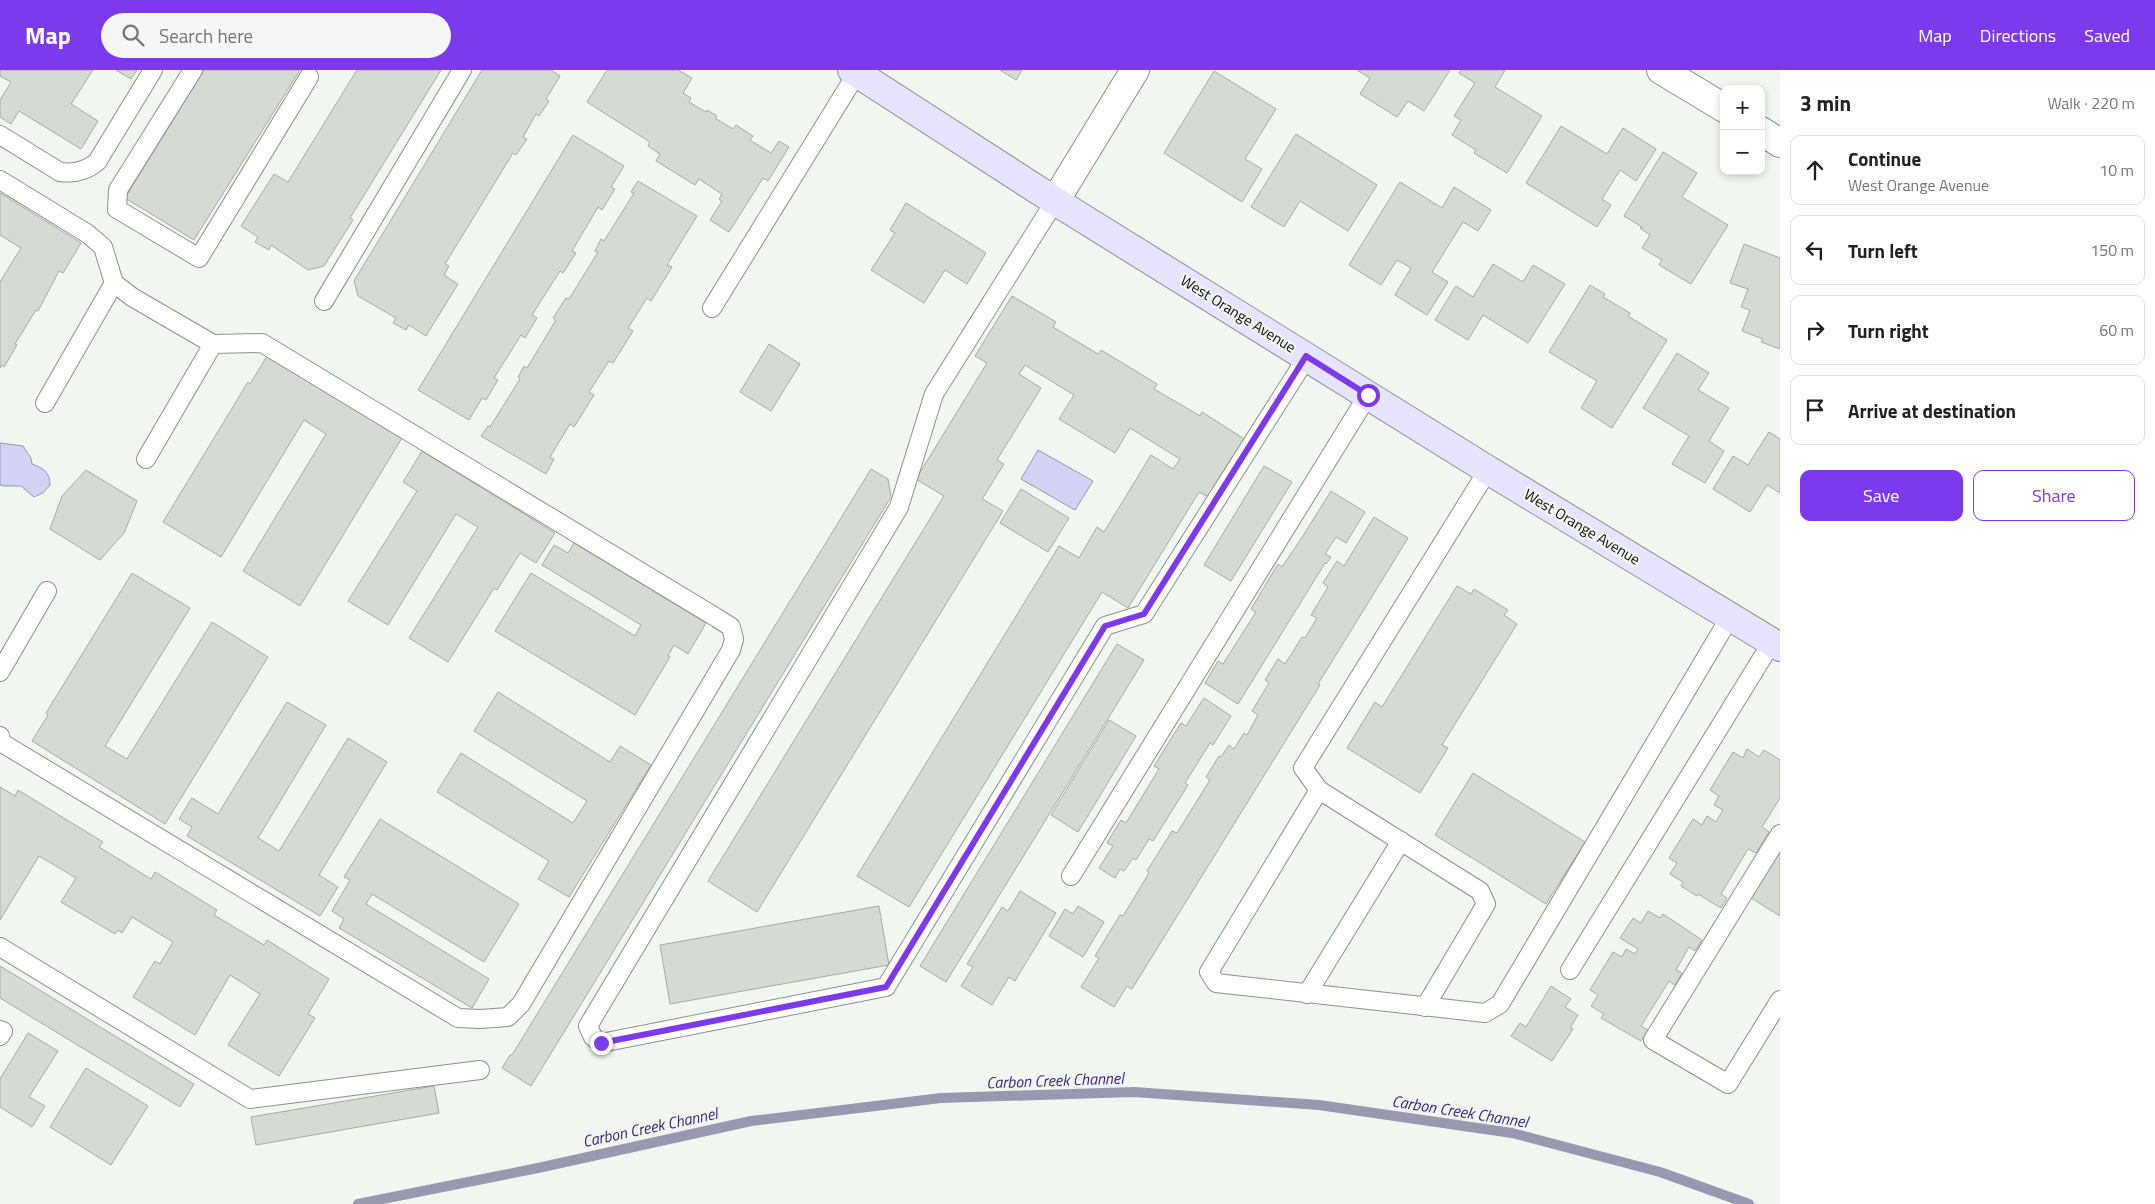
<!DOCTYPE html>
<html lang="en">
<head>
<meta charset="utf-8">
<style>
	body { margin:0; font-family:"Titillium Web",sans-serif; background:#f6f6f6; color:#222 }
	.controls { position:absolute; right:15px; top:15px; display:grid; overflow:hidden; border-radius:10px; box-shadow:0 2px 8px #0003 }
	.controls button { width:45px; height:45px; display:grid; place-items:center; padding:0; border:0; border-bottom:1px solid #e0e0e0; background:#fff; color:#222; font:25px sans-serif }
	.stop { position:absolute; width:15px; height:15px; margin:-11px; border:4px solid #7c3aed; border-radius:50%; background:#fff }
	.stop.end { background:#7c3aed; border-color:#fff; box-shadow:0 1px 5px #0008 }
	.list { margin:0; padding:0; list-style:none }
	h2 { display:flex; justify-content:space-between; align-items:center; height:65px; margin:0; padding:0 20px; font-size:21px }
	h2 small { font-size:16px; font-weight:400; color:#767676 }
	.list li { display:grid; grid-template-columns:32px 1fr auto; gap:15px; align-items:center; box-sizing:border-box; height:70px; margin:0 10px 10px; padding:0 10px; border:1px solid #e0e0e0; border-radius:10px }
	.list b { display:block; font-size:19px; white-space:nowrap }
	.list p { margin:0; font-size:16px; white-space:nowrap; color:#767676 }
	.list em { font-size:16px; font-style:normal; color:#767676 }
	.actions { display:flex; gap:10px; padding:15px 20px }
	.actions a { flex:1; padding:11px 0; border:1px solid #7c3aed; border-radius:10px; text-align:center; font-size:18px; color:#7c3aed }
	.actions .main { background:#7c3aed; color:#fff }
	.icon { flex:none; width:28px; height:28px; fill:none; stroke:currentColor; stroke-width:2; stroke-linecap:round; stroke-linejoin:round }
	.map { position:relative; flex:none; width:1780px; height:1134px; overflow:hidden }
	header { display:flex; align-items:center; gap:30px; box-sizing:border-box; height:70px; padding:0 25px; background:#7c3aed; color:#fff }
	header strong { font-size:24px }
	nav { display:flex; gap:28px; margin-inline-start:auto; font-size:18px }
	.search { width:350px; height:45px; background:#f6f6f6; display:flex; align-items:center; gap:12px; box-sizing:border-box; padding:0 18px; border-radius:28px; color:#767676; font-size:19px }
	main { display:flex }
	aside { flex:1; background:#fff }
	.map>svg:first-child { display:block }
	.water { fill:#d3d3f4; stroke:#9898af }
	.lines { fill:none; stroke-linecap:round; stroke-linejoin:round }
	.stream { stroke:#9898af; stroke-width:10 }
	.building { fill:#d6dbd4; stroke:#a8aca6 }
	.lane-casing { stroke:#8d918b; stroke-width:20 }
	.street-casing { stroke:#8d918b; stroke-width:30 }
	.secondary-casing { stroke:#8d918b; stroke-width:30 }
	.lane { stroke:#fff; stroke-width:18 }
	.street { stroke:#fff; stroke-width:28 }
	.secondary { stroke:#e6e4fe; stroke-width:28 }
	.route { stroke:#7c3aed; stroke-width:6 }
	.labels { text-anchor:middle; stroke-width:4.5; stroke-linejoin:round; paint-order:stroke }
	.street-label { font-size:15px; fill:#0e100e; stroke:#f2f6f0 }
	.water-label { font-size:16px; font-style:italic; fill:#3a2782; stroke:#f2f6f0 }
</style>
</head>
<body>
<header>
<strong>Map</strong>
<div class="search"><svg class="icon" aria-label="search" viewBox="0 0 24 24"><circle cx="10" cy="10" r="6"/><path d="M15 15l6 6"/></svg>Search here</div>
<nav><a>Map</a><a>Directions</a><a>Saved</a></nav>
</header>
<main>
<div class="map">
<svg width="1780" height="1134" viewBox="0 0 1780 1134">
	<rect width="100%" height="100%" fill="#f2f6f0"/>
	<!-- water -->
	<g class="water">
		<path d="M0,373L23,376L31,388L32,394C43,398 50,402 50,415L43,423L34,427L21,416H4L0,415Z"/>
		<polygon points="1038,380 1093,411 1075,440 1021,409"/>
	</g>
	<g class="lines">
		<!-- stream -->
		<polyline class="stream" points="358,1134 538,1098 751,1051 941,1028 1134,1022 1319,1035 1512,1063 1660,1102 1749,1134"/>
	</g>
	<!-- building -->
	<g class="building">
		<polygon points="0,0 93,0 71,34 98,51 81,79 19,41 11,54 0,47 0,30 11,12 0,6"/>
		<polygon points="116,0 137,0 131,9"/>
		<polygon points="204,0 300,0 194,170 125,128"/>
		<polygon points="357,0 441,0 350,148 353,150 324,196 308,200 271,175 269,180 255,172 258,167 241,156 274,104 288,112"/>
		<polygon points="482,0 551,0 560,6 546,29 549,31 539,46 536,44 523,67 527,69 516,85 513,83 445,194 449,196 444,205 458,214 426,266 409,255 406,260 393,253 396,248 358,226 354,211"/>
		<polygon points="607,0 678,0 692,8 683,23 691,28 689,32 706,42 707,40 717,46 715,48 733,59 736,55 753,66 750,70 771,83 779,71 789,77 768,111 763,108 729,162 710,150 722,131 719,129 722,124 699,109 695,115 656,91 660,84 648,76 650,72 587,32"/>
		<polygon points="1000,0 1022,0 1016,10"/>
		<polygon points="1357,0 1450,0 1424,41 1408,31 1397,47 1360,24 1370,8"/>
		<polygon points="1461,0 1505,0 1495,17 1542,46 1507,103 1474,83 1476,80 1452,65 1461,50 1454,46 1475,13 1459,3"/>
		<polygon points="1214,1 1276,39 1245,89 1262,99 1242,132 1164,83"/>
		<polygon points="1561,56 1607,84 1623,58 1656,79 1636,111 1620,100 1602,129 1611,135 1597,157 1526,113"/>
		<polygon points="1296,64 1377,115 1348,161 1300,131 1284,157 1251,137"/>
		<polygon points="573,65 624,96 611,117 615,119 602,140 598,137 572,181 576,183 563,203 560,201 532,245 537,248 525,268 521,265 494,308 498,310 486,330 482,328 469,350 418,320"/>
		<polygon points="1663,82 1697,103 1682,127 1728,155 1691,214 1659,195 1662,190 1642,178 1650,165 1640,158 1642,157 1624,146"/>
		<polygon points="638,111 697,146 667,195 672,197 651,231 647,228 628,258 633,261 613,293 609,291 589,322 594,325 574,357 570,354 550,387 554,389 546,404 481,366 488,356 490,357 520,309 518,307 524,296 527,298 556,250 553,248 566,228 569,229 598,182 595,181 601,169 604,171 634,123 631,122"/>
		<polygon points="1400,112 1442,138 1454,117 1491,140 1478,161 1463,152 1432,202 1448,212 1427,245 1395,225 1411,198 1397,190 1381,215 1349,195"/>
		<polygon points="0,123 81,173 63,203 59,201 38,241 36,240 15,274 17,275 4,297 2,295 0,298 0,212 21,178 0,165"/>
		<polygon points="906,133 986,183 967,214 945,200 924,233 871,200 895,163 890,160"/>
		<polygon points="1744,174 1780,188 1780,279 1761,272 1763,269 1742,261 1750,240 1741,237 1748,219 1730,213"/>
		<polygon points="1493,194 1523,212 1533,195 1565,214 1528,273 1483,245 1468,270 1435,250 1456,216 1473,227"/>
		<polygon points="1590,215 1605,224 1603,227 1630,243 1628,246 1667,270 1612,358 1581,338 1597,311 1549,282"/>
		<polygon points="1012,226 1056,252 1053,257 1098,284 1101,280 1157,314 1154,319 1200,346 1202,342 1246,370 1210,428 1199,422 1128,538 1102,522 909,837 857,806 1059,476 1079,488 1097,457 1104,462 1151,385 1173,399 1180,389 1130,358 1115,383 1059,349 1074,325 1025,295 1019,304 1041,318 997,390 1004,394 982,429 1003,441 757,842 708,811 944,426 916,409 987,293 975,286"/>
		<polygon points="769,274 800,294 771,341 740,322"/>
		<polygon points="1677,283 1709,303 1698,320 1729,338 1709,371 1724,381 1705,413 1672,394 1689,366 1643,338"/>
		<polygon points="267,286 402,368 300,536 243,501 326,364 304,350 221,487 163,452 248,312 250,314"/>
		<polygon points="1769,362 1780,369 1780,423 1767,415 1750,442 1713,419 1733,386 1748,395"/>
		<polygon points="422,381 555,463 536,493 520,483 497,520 494,518 448,592 409,568 478,457 456,444 388,555 348,531 417,421 403,412"/>
		<polygon points="1264,396 1292,412 1231,511 1204,495"/>
		<polygon points="871,399 888,409 891,427 531,1016 502,998 510,985 512,985"/>
		<polygon points="86,400 137,431 124,463 100,490 50,459 62,426"/>
		<polygon points="1021,419 1069,448 1048,482 1000,453"/>
		<polygon points="1331,421 1365,442 1346,473 1336,467 1325,484 1331,487 1326,494 1325,493 1238,634 1205,613 1218,591 1223,594 1256,542 1251,539 1278,494 1282,497 1301,469"/>
		<polygon points="1374,447 1408,468 1318,614 1320,615 1132,919 1127,916 1114,937 1081,917 1099,888 1095,886 1120,845 1123,846 1149,803 1147,801 1172,761 1177,763 1210,710 1206,707 1219,686 1221,687 1229,675 1234,679 1244,663 1247,665 1258,645 1252,641 1269,613 1265,610 1278,589 1285,594 1302,567 1305,568 1317,548 1311,545 1328,517 1323,513 1337,491 1344,496"/>
		<polygon points="574,473 706,553 688,584 674,575 668,586 670,587 635,645 495,561 531,503 635,566 641,555 542,495 554,475 568,483"/>
		<polygon points="132,503 190,538 105,676 127,689 212,552 268,587 165,754 32,671 48,645 46,643"/>
		<polygon points="1457,516 1471,524 1474,519 1508,540 1504,545 1517,554 1442,675 1448,678 1420,723 1347,678 1375,632 1382,637"/>
		<polygon points="1117,574 1144,590 946,912 920,896"/>
		<polygon points="498,622 610,692 620,676 651,695 569,827 538,809 549,791 437,722 461,683 573,753 587,731 474,661"/>
		<polygon points="1204,628 1231,646 1213,675 1210,673 1185,713 1188,715 1153,771 1149,769 1136,790 1133,788 1124,801 1120,799 1115,808 1099,798 1113,776 1107,773 1121,750 1126,753 1159,699 1154,696 1181,653 1186,656"/>
		<polygon points="287,632 326,655 258,768 279,781 348,668 387,692 319,805 338,817 320,846 187,766 192,757 179,749 192,728 218,744"/>
		<polygon points="1109,650 1136,666 1078,762 1051,745"/>
		<polygon points="1747,679 1759,687 1764,680 1780,690 1780,728 1762,757 1769,762 1756,783 1748,779 1721,824 1727,828 1721,838 1698,824 1697,826 1681,816 1683,812 1670,804 1677,793 1669,788 1693,749 1702,755 1707,746 1716,752 1723,740 1714,735 1719,726 1710,720 1733,682 1743,688"/>
		<polygon points="1473,703 1585,772 1546,834 1435,765"/>
		<polygon points="0,717 15,726 18,720 103,772 99,777 151,809 155,802 217,840 214,845 264,875 267,870 329,909 308,944 315,948 279,1006 228,975 260,924 230,905 195,965 133,927 155,891 160,894 173,872 132,847 122,863 118,860 115,864 61,832 76,808 39,786 0,850"/>
		<polygon points="380,749 519,834 484,892 372,824 366,834 489,909 472,938 339,858 344,849 332,841 350,810 344,807"/>
		<polygon points="1780,780 1780,846 1751,828"/>
		<polygon points="1020,821 1056,843 1015,911 1009,907 992,935 961,916 973,897 967,894 1002,837 1008,841"/>
		<polygon points="879,836 889,895 670,934 660,875"/>
		<polygon points="1078,836 1104,852 1083,887 1049,866 1065,839 1073,844"/>
		<polygon points="1648,841 1660,848 1663,844 1702,870 1695,881 1689,877 1676,900 1682,903 1675,915 1669,911 1641,956 1648,960 1641,971 1601,948 1604,944 1591,936 1598,925 1590,920 1613,882 1622,887 1626,879 1635,884 1638,879 1620,868 1633,848 1641,853"/>
		<polygon points="0,896 194,1014 180,1037 0,928"/>
		<polygon points="1551,916 1571,929 1565,937 1578,945 1570,958 1573,959 1552,991 1511,966 1520,953 1526,957"/>
		<polygon points="28,963 58,981 29,1027 45,1036 32,1057 0,1037 0,1009"/>
		<polygon points="86,998 148,1036 111,1095 50,1057"/>
		<polygon points="434,1016 439,1043 256,1075 251,1047"/>
	</g>
	<g class="lines">
		<defs>
			<g id="lane">
				<polyline points="193,0 118,120 117,139 199,188 309,7"/>
				<path d="M0,65L60,102C74,104 86,101 97,92L153,0"/>
				<polyline points="0,110 88,164 103,177 114,213 132,227 213,274 262,273 717,548 731,557 734,569 731,580 521,934 508,947 480,949 458,948 2,673 0,666"/>
				<polyline points="1055,131 934,324 899,437 588,956 593,967 601,973 886,917 1105,556 1144,544 1307,287"/>
				<polyline points="324,231 462,0"/>
				<polyline points="712,238 857,3"/>
				<polyline points="45,333 114,213"/>
				<polyline points="146,389 213,274"/>
				<polyline points="1488,400 1303,698 1319,720 1209,902 1216,913 1485,943 1500,934 1730,547"/>
				<polyline points="0,602 47,521"/>
				<polyline points="1319,720 1480,821 1486,834 1425,937"/>
				<polyline points="1780,764 1653,970 1728,1014 1780,930"/>
				<polyline points="1071,806 1368,325"/>
				<polyline points="0,877 250,1029 480,1000"/>
				<polyline points="1570,900 1772,572"/>
				<polyline points="1307,924 1401,771"/>
				<polyline points="0,960 3,961 0,966"/>
			</g>
			<g id="street">
				<polyline points="1661,0 1724,38"/>
				<polyline points="1761,61 1780,73"/>
				<polyline points="1055,131 1135,0"/>
			</g>
			<polyline id="secondary" points="852,0 1055,131 1488,400 1780,577"/>
		</defs>
		<!-- lane casing -->
		<use href="#lane" class="lane-casing"/>
		<!-- street casing -->
		<use href="#street" class="street-casing"/>
		<!-- secondary casing -->
		<use href="#secondary" class="secondary-casing"/>
		<!-- lane -->
		<use href="#lane" class="lane"/>
		<!-- street -->
		<use href="#street" class="street"/>
		<!-- secondary -->
		<use href="#secondary" class="secondary"/>
	</g>
	<g class="lines">
		<!-- route -->
		<polyline class="route" points="601,973 886,917 1105,556 1144,544 1306,286 1368,325"/>
	</g>
	<g class="labels">
		<!-- street labels -->
		<g class="street-label">
			<text transform="translate(1238 244) rotate(32)" y="5">West Orange Avenue</text>
			<text transform="translate(1582 457) rotate(31)" y="5">West Orange Avenue</text>
		</g>
		<!-- water labels -->
		<g class="water-label">
			<text transform="translate(1055 1010) rotate(-2)" y="6">Carbon Creek Channel</text>
			<text transform="translate(1460 1041) rotate(9)" y="6">Carbon Creek Channel</text>
			<text transform="translate(650 1057) rotate(-12)" y="6">Carbon Creek Channel</text>
		</g>
	</g>
</svg>
<div class="controls">
<button>+</button>
<button>−</button>
</div>
<div class="stop" style="left:1368px;top:325px"></div>
<div class="stop end" style="left:601px;top:973px"></div>
</div>
<aside>
<h2>3 min<small>Walk · 220 m</small></h2>
<ul class="list">
<li><svg class="icon" aria-label="ahead" viewBox="0 0 24 24"><path d="M12 20V5M6 11l6-6 6 6"/></svg><div><b>Continue</b><p>West Orange Avenue</p></div><em>10 m</em></li>
<li><svg class="icon" aria-label="left" viewBox="0 0 24 24"><path d="M17 20v-9H6M10 6l-5 5 5 5"/></svg><div><b>Turn left</b></div><em>150 m</em></li>
<li><svg class="icon" aria-label="right" viewBox="0 0 24 24"><path d="M7 20v-9h11M14 6l5 5-5 5"/></svg><div><b>Turn right</b></div><em>60 m</em></li>
<li><svg class="icon" aria-label="arrive" viewBox="0 0 24 24"><path d="M6 21V4h12l-3 4 3 4H6"/></svg><div><b>Arrive at destination</b></div></li>
</ul>
<div class="actions"><a class="main">Save</a><a>Share</a></div>
</aside>
</main>
</body>
</html>
